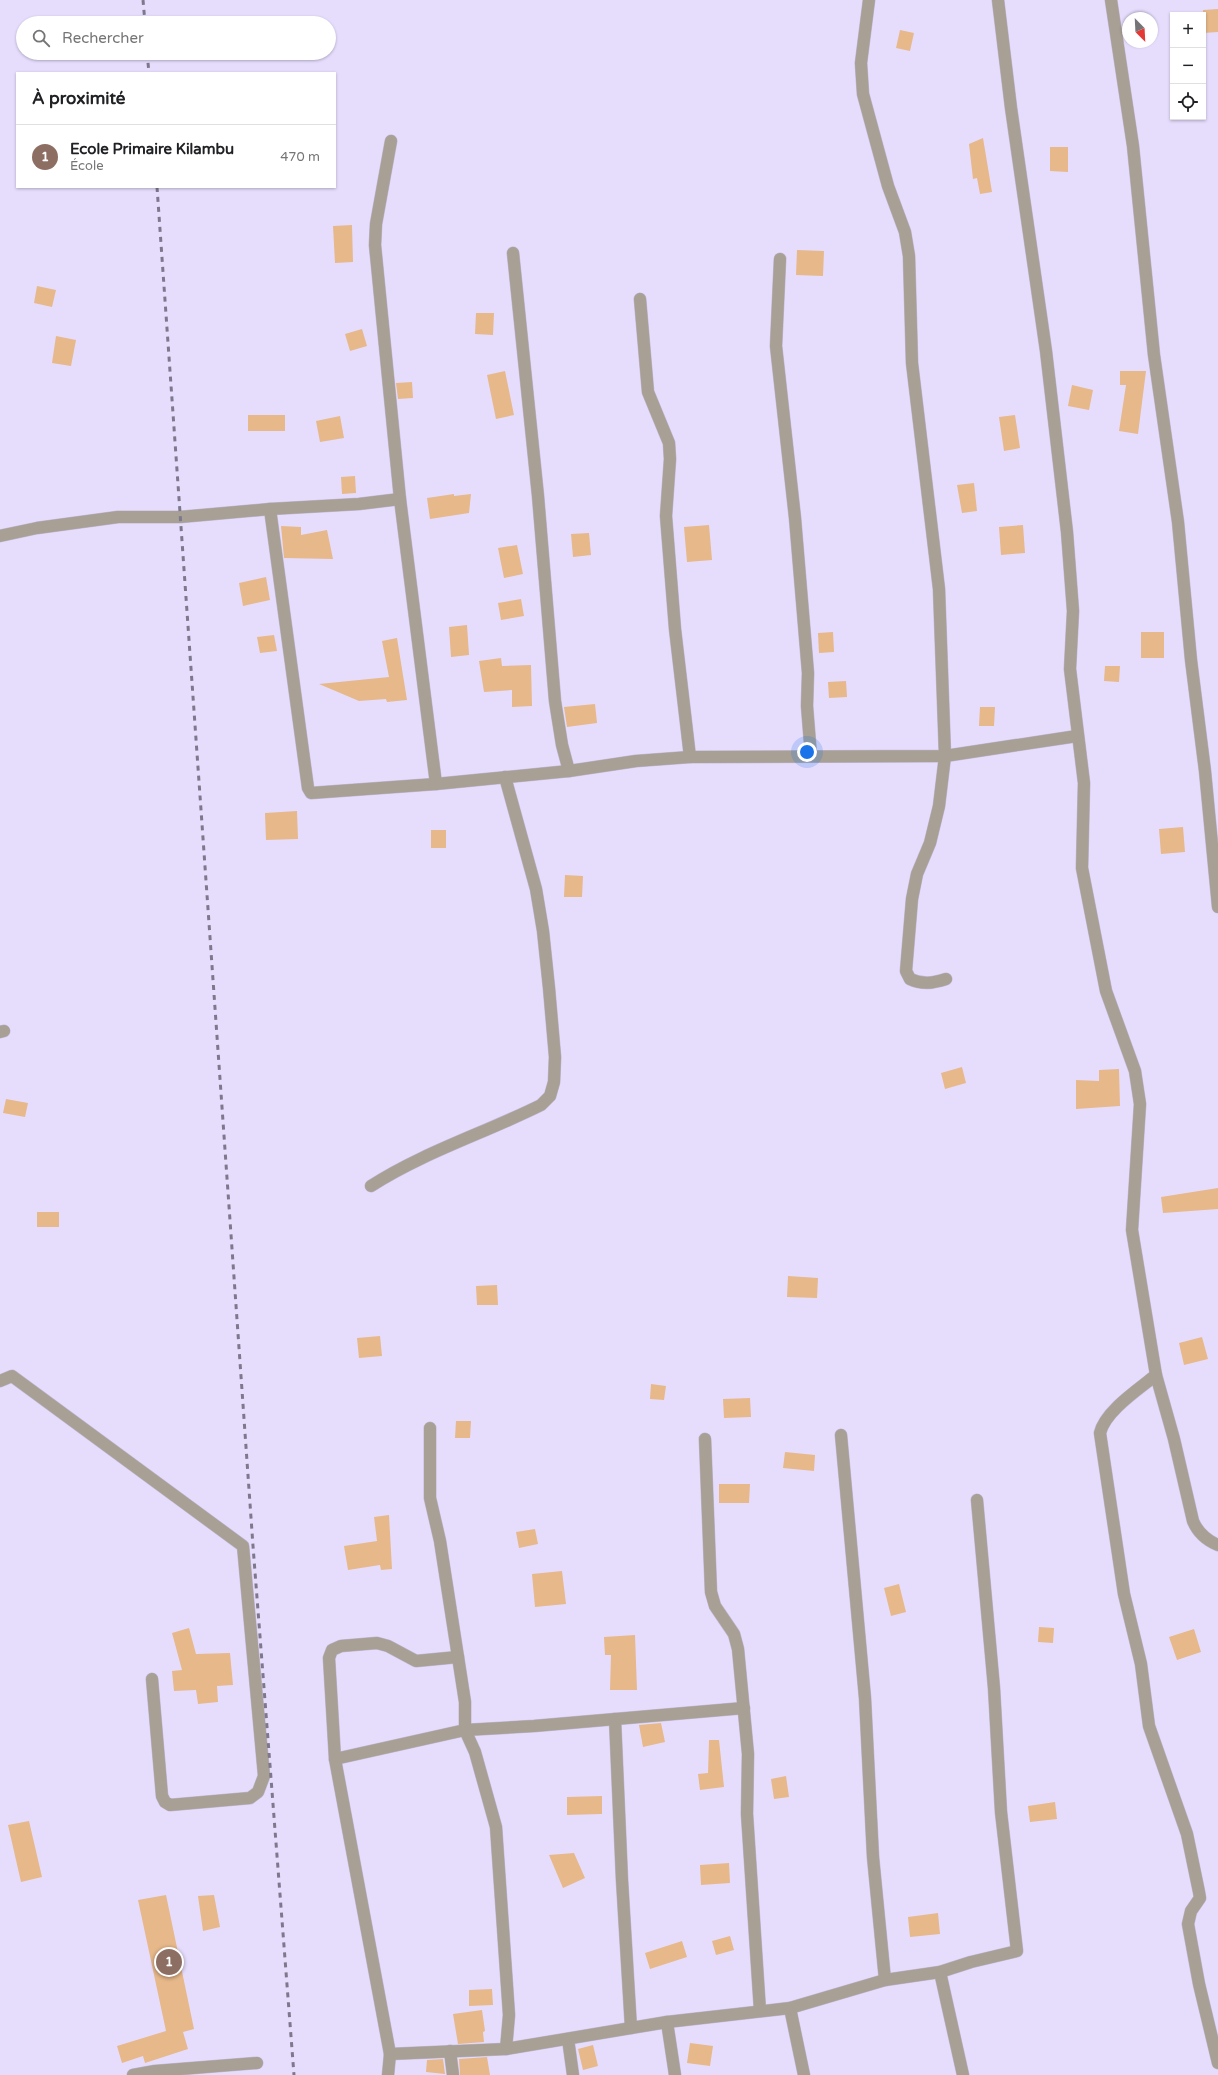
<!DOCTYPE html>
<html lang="fr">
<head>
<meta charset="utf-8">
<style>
	body { margin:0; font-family:"Varela Round",sans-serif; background:#f6f6f6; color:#202124 }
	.controls { position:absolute; right:12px; top:12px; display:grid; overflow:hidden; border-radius:0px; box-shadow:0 1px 3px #0004 }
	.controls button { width:36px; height:36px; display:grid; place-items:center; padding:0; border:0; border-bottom:1px solid #e0e0e0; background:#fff; color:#202124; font:20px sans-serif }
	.compass { position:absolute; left:1122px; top:12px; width:36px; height:36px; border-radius:50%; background:#fff; box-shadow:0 1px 3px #0004; rotate:156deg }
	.you { position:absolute; left:807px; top:752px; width:14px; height:14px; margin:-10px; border:3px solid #fff; border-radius:50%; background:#1a73e8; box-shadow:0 0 0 6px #1a73e833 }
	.badge { display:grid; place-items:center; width:26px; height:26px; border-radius:50%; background:#db2777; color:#fff; font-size:13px; font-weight:700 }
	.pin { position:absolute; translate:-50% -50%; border:2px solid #fff; box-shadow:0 1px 4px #0006 }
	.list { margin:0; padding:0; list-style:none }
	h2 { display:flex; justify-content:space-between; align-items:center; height:52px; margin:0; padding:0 16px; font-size:17px }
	h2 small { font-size:13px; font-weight:400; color:#757577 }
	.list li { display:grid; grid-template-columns:26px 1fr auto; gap:12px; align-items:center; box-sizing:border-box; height:64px; padding:0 16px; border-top:1px solid #e0e0e0 }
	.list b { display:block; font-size:15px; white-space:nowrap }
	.list p { margin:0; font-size:13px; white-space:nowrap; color:#757577 }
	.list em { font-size:13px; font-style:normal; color:#757577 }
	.icon { flex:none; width:22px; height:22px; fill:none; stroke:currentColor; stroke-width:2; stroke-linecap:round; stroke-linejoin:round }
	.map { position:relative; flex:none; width:1218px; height:2075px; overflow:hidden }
	.search { position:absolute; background:#fff; box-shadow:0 1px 3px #0004; left:16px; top:16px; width:320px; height:44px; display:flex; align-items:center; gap:10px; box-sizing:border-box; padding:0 14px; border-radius:22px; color:#757577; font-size:15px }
	.panel { position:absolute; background:#fff; box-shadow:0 1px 3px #0004; left:16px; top:72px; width:320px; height:116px; border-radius:0px }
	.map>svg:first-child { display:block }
	.building { fill:#e7b88a }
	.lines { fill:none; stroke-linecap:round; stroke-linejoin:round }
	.minor-casing { stroke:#c1bad6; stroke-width:13 }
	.minor { stroke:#a8a094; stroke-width:12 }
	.rail { stroke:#7e788d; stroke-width:3; stroke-dasharray:5 5; stroke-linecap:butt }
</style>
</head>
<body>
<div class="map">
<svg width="1218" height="2075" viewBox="0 0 1218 2075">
	<rect width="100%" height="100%" fill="#e6ddfd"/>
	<!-- building -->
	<g class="building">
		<polygon points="1218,9 1218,32 1203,33 1203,10"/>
		<polygon points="900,30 914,33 910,51 896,48"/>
		<polygon points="983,138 992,192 980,194 977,178 973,179 969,144"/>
		<polygon points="1050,147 1068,147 1068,172 1050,171"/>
		<polygon points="352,225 353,262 335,263 333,226"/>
		<polygon points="797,250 824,251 823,276 796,275"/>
		<polygon points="37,286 56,290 52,307 34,303"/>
		<polygon points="476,313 494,313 493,335 475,334"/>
		<polygon points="362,329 367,346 350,351 345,334"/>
		<polygon points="56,336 76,340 71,366 52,363"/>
		<polygon points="505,371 514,415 496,419 487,375"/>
		<polygon points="1120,371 1146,371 1138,434 1119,431 1126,385 1120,385"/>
		<polygon points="412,382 413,398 398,399 396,383"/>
		<polygon points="1072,385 1093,390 1089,410 1068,406"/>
		<rect x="248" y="415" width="37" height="16"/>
		<polygon points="1015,415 1020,448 1004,451 999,417"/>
		<polygon points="340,416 344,438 320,442 316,421"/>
		<polygon points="355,476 356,493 342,494 341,477"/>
		<polygon points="974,483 977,511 962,513 957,485"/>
		<polygon points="454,494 454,496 471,494 469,513 430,519 427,498"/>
		<polygon points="709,525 712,560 687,562 684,527"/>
		<polygon points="1023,525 1025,553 1001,555 999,527"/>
		<polygon points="281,526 301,527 301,535 327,530 333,559 284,558"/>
		<polygon points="589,533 591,555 573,557 571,534"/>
		<polygon points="517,545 523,574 504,578 498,548"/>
		<polygon points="266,577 270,600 243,606 239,583"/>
		<polygon points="521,599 524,616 501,620 498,603"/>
		<polygon points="467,625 469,655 451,657 449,627"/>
		<polygon points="833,632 834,652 819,653 818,633"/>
		<rect x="1141" y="632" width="23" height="26"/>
		<polygon points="274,635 277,651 260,653 257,637"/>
		<polygon points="397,638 407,700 387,702 386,699 359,701 319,684 389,677 382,641"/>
		<polygon points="501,658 502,666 531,665 532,706 512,707 512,690 484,692 479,661"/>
		<polygon points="1105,666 1120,666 1119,682 1104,681"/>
		<polygon points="846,681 847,697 829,698 828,682"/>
		<polygon points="595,704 597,723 567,727 564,707"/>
		<polygon points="980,707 995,707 994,726 979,726"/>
		<polygon points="297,811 298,839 266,840 265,813"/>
		<polygon points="1183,827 1185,852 1161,854 1159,829"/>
		<rect x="431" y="830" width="15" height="18"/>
		<polygon points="565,875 583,876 582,897 564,897"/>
		<polygon points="962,1067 966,1083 945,1089 941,1073"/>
		<polygon points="1119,1069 1120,1106 1076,1109 1076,1080 1099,1081 1099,1070"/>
		<polygon points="6,1099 28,1103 25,1117 3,1113"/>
		<polygon points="1218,1188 1218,1209 1163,1213 1161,1197"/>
		<rect x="37" y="1212" width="22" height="15"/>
		<polygon points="788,1276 818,1278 817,1298 787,1297"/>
		<polygon points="497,1285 498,1305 477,1305 476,1286"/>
		<polygon points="380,1336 382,1356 359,1358 357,1338"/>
		<polygon points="1202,1337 1208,1359 1184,1365 1179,1343"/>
		<polygon points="651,1384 666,1386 664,1400 650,1399"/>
		<polygon points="750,1398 751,1417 724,1418 723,1399"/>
		<polygon points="456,1421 471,1421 470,1438 455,1438"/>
		<polygon points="785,1452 815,1455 814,1471 783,1468"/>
		<polygon points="719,1484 750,1484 749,1503 719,1503"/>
		<polygon points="389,1515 392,1569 381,1570 380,1565 348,1570 344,1546 377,1541 374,1517"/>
		<polygon points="535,1529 538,1544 519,1548 516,1532"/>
		<polygon points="562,1571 566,1604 535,1607 532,1574"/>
		<polygon points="899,1584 906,1612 891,1616 884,1588"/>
		<polygon points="1039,1627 1054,1628 1053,1643 1038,1642"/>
		<polygon points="189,1628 196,1654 230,1653 233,1685 217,1686 218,1702 198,1704 196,1690 174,1691 172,1671 182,1670 172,1633"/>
		<polygon points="1194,1629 1201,1652 1177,1660 1169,1637"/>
		<polygon points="635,1635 637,1690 610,1690 611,1655 605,1655 604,1637"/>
		<polygon points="661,1723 665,1742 643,1747 639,1725"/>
		<polygon points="709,1740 719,1740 724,1787 700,1790 698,1774 708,1773"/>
		<polygon points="786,1776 789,1797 774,1799 771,1779"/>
		<polygon points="602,1796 602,1814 567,1815 567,1797"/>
		<polygon points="1055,1802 1057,1819 1030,1822 1028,1806"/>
		<polygon points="29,1821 42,1877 21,1882 8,1825"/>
		<polygon points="574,1853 585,1878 563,1888 549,1855"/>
		<polygon points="729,1863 730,1883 701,1885 700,1865"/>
		<polygon points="166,1895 194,2029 183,2032 188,2049 145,2063 143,2056 122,2063 117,2046 166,2031 138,1900"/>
		<polygon points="214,1895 220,1927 203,1931 198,1896"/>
		<polygon points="938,1913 940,1934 910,1937 908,1917"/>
		<polygon points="730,1936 734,1950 716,1955 712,1941"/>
		<polygon points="682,1941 687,1957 650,1969 645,1953"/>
		<polygon points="492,1989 493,2005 469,2006 469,1990"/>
		<polygon points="482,2010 485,2031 483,2032 484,2042 458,2044 453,2014"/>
		<polygon points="690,2043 713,2046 710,2066 687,2063"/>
		<polygon points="593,2045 598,2066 583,2070 578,2049"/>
		<polygon points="487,2057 490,2075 460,2075 459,2059"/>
		<polygon points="443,2059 445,2074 426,2072 427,2060"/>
	</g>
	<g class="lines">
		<defs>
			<g id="minor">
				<path d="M869,0L861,63L863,94L888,186L905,232L909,256L912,363L939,589L945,756L939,806L930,843L917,874L912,899L906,971L910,979C923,985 933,983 946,979"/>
				<path d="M998,0L1011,108L1046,351L1067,532L1073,611L1070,669L1084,783L1082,868L1106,991L1135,1071L1140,1104L1132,1230L1156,1375L1174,1439L1193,1521C1198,1533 1206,1540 1218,1545"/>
				<polyline points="1111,0 1133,146 1154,355 1178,522 1191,660 1205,771 1218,907"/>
				<polyline points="391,141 376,224 375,245 400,499 436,784"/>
				<polyline points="513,253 538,496 555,701 562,745 569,771"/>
				<polyline points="780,259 776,346 795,518 808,673 807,706 811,756"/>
				<polyline points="640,299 648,392 669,443 670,459 666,516 675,629 690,757"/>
				<polyline points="270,509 308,788 311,793 436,784 569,771 636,761 690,757 945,756 1077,736"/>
				<polyline points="0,536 37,528 118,517 180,517 270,509 359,504 400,499"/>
				<polyline points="0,1032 4,1031"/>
				<path d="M371,1186C424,1152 485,1133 541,1105L550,1096L554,1082L555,1057L549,988L543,931L536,889L505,777"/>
				<path d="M1156,1375C1139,1389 1105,1411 1100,1433L1124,1594L1141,1664L1149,1726L1187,1834L1199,1892L1200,1898L1191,1911L1188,1924L1199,1984L1218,2063"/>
				<polyline points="0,1381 12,1376 243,1546 264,1776 258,1792 250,1798 170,1805 165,1802 162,1796 152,1679"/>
				<polyline points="430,1428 430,1498 440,1541 465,1702 465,1730 475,1752 496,1827 509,2015 506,2049"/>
				<polyline points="841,1435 865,1698 873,1857 885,1980"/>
				<polyline points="705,1439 711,1592 715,1606 734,1634 738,1649 748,1754 747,1814 760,2011"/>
				<polyline points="615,1719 622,1880 631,2028"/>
				<polyline points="335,1759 465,1730 534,1726 744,1708"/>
				<polyline points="940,1972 963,2075"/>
				<polyline points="790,2008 804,2075"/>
				<polyline points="667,2022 675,2075"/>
				<polyline points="568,2039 573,2075"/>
				<polyline points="450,2051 453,2075"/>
				<polyline points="390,2054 506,2049 667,2022 790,2008 885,1980 940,1972 971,1962 1017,1951 1001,1812 994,1688 977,1500"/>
				<polyline points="133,2075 155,2071 257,2063"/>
				<polyline points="388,2075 390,2054 335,1759 329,1658 332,1650 341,1646 377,1643 388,1646 416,1661 458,1657"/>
			</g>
		</defs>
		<!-- minor casing -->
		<use href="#minor" class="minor-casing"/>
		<!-- minor -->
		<use href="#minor" class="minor"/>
		<!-- rail -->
		<g class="rail">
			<polyline points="143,0 145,23"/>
			<polyline points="147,53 149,73"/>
			<polyline points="157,187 253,1546 294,2075"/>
		</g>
	</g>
</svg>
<div class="controls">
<button>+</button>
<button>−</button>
<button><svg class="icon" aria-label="locate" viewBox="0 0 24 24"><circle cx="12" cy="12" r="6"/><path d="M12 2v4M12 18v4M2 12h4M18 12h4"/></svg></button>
</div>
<svg class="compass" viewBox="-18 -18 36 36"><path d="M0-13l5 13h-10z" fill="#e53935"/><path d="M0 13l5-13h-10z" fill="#757577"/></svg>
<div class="you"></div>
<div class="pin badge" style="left:169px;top:1962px;background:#8d6e63">1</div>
<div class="search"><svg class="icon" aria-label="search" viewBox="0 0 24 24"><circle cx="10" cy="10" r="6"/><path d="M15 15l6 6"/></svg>Rechercher</div>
<section class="panel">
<h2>À proximité<small></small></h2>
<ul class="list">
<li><span class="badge" style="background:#8d6e63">1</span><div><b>Ecole Primaire Kilambu</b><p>École</p></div><em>470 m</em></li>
</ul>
</section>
</div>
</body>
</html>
